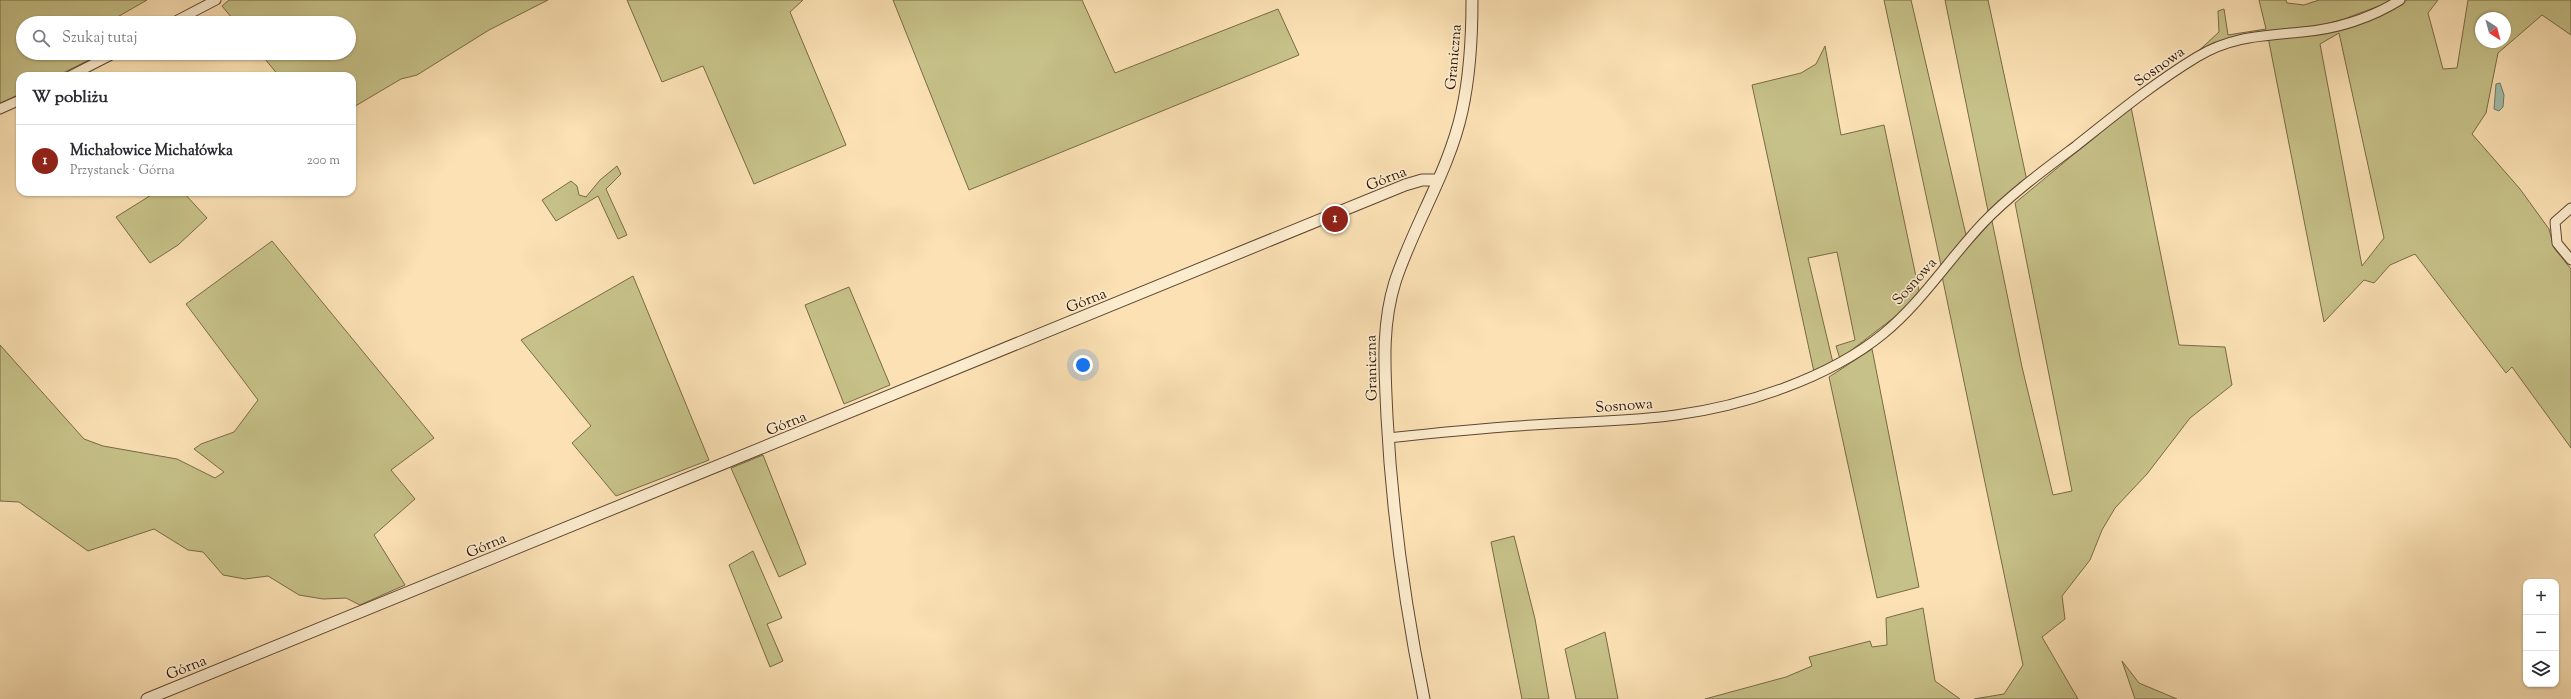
<!DOCTYPE html>
<html lang="pl">
<head>
<meta charset="utf-8">
<style>
	body { margin:0; font-family:"Sorts Mill Goudy",serif; background:#f7f7f7; color:#2b2b33 }
	.controls { position:absolute; right:12px; bottom:12px; display:grid; overflow:hidden; border-radius:8px; box-shadow:0 1px 3px #0004 }
	.controls button { width:36px; height:36px; display:grid; place-items:center; padding:0; border:0; border-bottom:1px solid #e1e1e2; background:#fff; color:#2b2b33; font:20px sans-serif }
	.compass { position:absolute; left:2475px; top:12px; width:36px; height:36px; border-radius:50%; background:#fff; box-shadow:0 1px 3px #0004; rotate:144deg }
	.you { position:absolute; left:1083px; top:365px; width:14px; height:14px; margin:-10px; border:3px solid #fff; border-radius:50%; background:#1a73e8; box-shadow:0 0 0 6px #1a73e833 }
	.badge { display:grid; place-items:center; width:26px; height:26px; border-radius:50%; background:#8f2418; color:#fff; font-size:13px; font-weight:700 }
	.pin { position:absolute; translate:-50% -50%; border:2px solid #fff; box-shadow:0 1px 4px #0006 }
	.list { margin:0; padding:0; list-style:none }
	h2 { display:flex; justify-content:space-between; align-items:center; height:52px; margin:0; padding:0 16px; font-size:17px }
	h2 small { font-size:13px; font-weight:400; color:#7c7c81 }
	.list li { display:grid; grid-template-columns:26px 1fr auto; gap:12px; align-items:center; box-sizing:border-box; height:72px; padding:0 16px; border-top:1px solid #e1e1e2 }
	.list b { display:block; font-size:15px; white-space:nowrap }
	.list p { margin:0; font-size:13px; white-space:nowrap; color:#7c7c81 }
	.list em { font-size:13px; font-style:normal; color:#7c7c81 }
	.icon { flex:none; width:22px; height:22px; fill:none; stroke:currentColor; stroke-width:2; stroke-linecap:round; stroke-linejoin:round }
	.map { position:relative; flex:none; width:2571px; height:699px; overflow:hidden }
	.search { position:absolute; background:#fff; box-shadow:0 1px 3px #0004; left:16px; top:16px; width:340px; height:44px; display:flex; align-items:center; gap:10px; box-sizing:border-box; padding:0 14px; border-radius:22px; color:#7c7c81; font-size:15px }
	.panel { position:absolute; background:#fff; box-shadow:0 1px 3px #0004; left:16px; top:72px; width:340px; height:124px; border-radius:12px }
	.map>svg:first-child { display:block }
	.green { fill:#c6c188; stroke:#796a47; fill-rule:evenodd }
	.water { fill:#9fbead; stroke:#71796a }
	.lines { fill:none; stroke-linecap:round; stroke-linejoin:round }
	.minor-casing { stroke:#604632; stroke-width:11 }
	.tertiary-casing { stroke:#604632; stroke-width:13 }
	.minor { stroke:#fcecce; stroke-width:9 }
	.tertiary { stroke:#fcecce; stroke-width:11 }
	.labels { text-anchor:middle; stroke-width:3.5; stroke-linejoin:round; paint-order:stroke }
	.street-label { font-size:15px; fill:#2c1206; stroke:#fcecce }
</style>
</head>
<body>
<div class="map">
<svg width="2571" height="699" viewBox="0 0 2571 699">
	<rect width="100%" height="100%" fill="#fbe1b4"/>
	<filter id="stains"><feTurbulence type="fractalNoise" baseFrequency=".005" numOctaves="4"/><feColorMatrix values="0 0 0 0 .2 0 0 0 0 .09 0 0 0 0 .02 0 0 0 .5 -.17"/></filter>
	<radialGradient id="worn" r=".72"><stop offset=".6" stop-color="#630" stop-opacity="0"/><stop offset="1" stop-color="#630" stop-opacity=".3"/></radialGradient>
	<!-- green -->
	<g class="green">
		<polygon points="0,0 147,0 107,23 23,23 23,53 103,53 57,76 20,76 20,94 0,103"/>
		<polygon points="229,0 548,0 489,30 417,75 401,79 352,108 352,76 279,76 260,53 349,53 349,23 236,23 222,6"/>
		<polygon points="627,0 803,0 790,12 846,145 754,184 703,66 662,82"/>
		<polygon points="893,0 1082,0 1115,73 1278,9 1299,55 969,190"/>
		<polygon points="1884,0 1911,0 1966,235 1941,265"/>
		<polygon points="1945,0 1988,0 2027,181 1988,211"/>
		<polygon points="2259,0 2286,0 2287,3 2304,5 2319,0 2395,0 2344,19 2308,29 2266,32 2193,56 2219,32 2218,11 2224,9 2228,35 2266,29"/>
		<path d="M2407,0H2438L2428,13L2443,69L2457,68L2468,0H2571V35L2542,15L2498,53L2486,113L2472,134L2520,189L2549,229L2554,248L2571,269V448L2512,367L2506,373L2415,254L2390,265L2374,283L2364,280L2324,322L2268,37L2388,11ZM2481,18H2505V42H2481ZM2339,33L2384,238L2362,266L2320,44Z"/>
		<polygon points="1825,46 1841,135 1884,125 1919,291 1905,309 1840,359 1836,346 1855,340 1837,252 1808,258 1833,363 1814,372 1752,85 1801,73 1816,64"/>
		<polygon points="2131,107 2179,345 2225,347 2232,385 2190,418 2147,474 2115,508 2102,530 2090,560 2062,596 2065,619 2042,637 2078,699 1974,699 2004,694 2023,665 1942,276 1992,221 2022,367 2053,495 2072,491 2015,203"/>
		<polygon points="617,166 621,174 606,189 627,235 618,239 598,196 556,221 542,200 571,181 577,186 579,195 586,197 600,180"/>
		<polygon points="156,192 183,192 207,218 178,245 150,263 116,217"/>
		<polygon points="272,241 434,438 391,470 415,499 374,535 405,585 360,605 346,598 323,599 299,595 268,576 245,579 223,575 203,552 188,550 154,529 88,551 19,502 0,501 0,345 84,439 103,446 177,459 215,478 224,472 194,449 201,444 234,432 258,400 186,304"/>
		<polygon points="633,276 709,460 616,496 572,443 591,426 521,340"/>
		<polygon points="849,287 890,385 844,404 805,305"/>
		<polygon points="1872,349 1919,587 1877,598 1829,377"/>
		<polygon points="763,455 806,564 779,577 731,468"/>
		<polygon points="1514,536 1535,619 1549,699 1522,699 1491,542"/>
		<polygon points="753,551 782,618 767,624 783,661 770,667 729,565"/>
		<polygon points="1923,608 1935,681 1960,699 1705,699 1786,677 1812,666 1809,657 1870,641 1872,647 1887,645 1886,618"/>
		<polygon points="1605,632 1618,699 1576,699 1565,649"/>
		<polygon points="2122,661 2139,683 2177,699 2135,699"/>
	</g>
	<!-- water -->
	<polygon class="water" points="2500,83 2504,95 2503,107 2499,111 2494,109 2496,84"/>
	<g class="lines">
		<defs>
			<g id="minor">
				<polyline points="172,23 216,0"/>
				<polyline points="70,76 115,53"/>
				<polyline points="0,109 20,100"/>
				<polyline points="2571,208 2555,222 2557,243 2571,260"/>
				<path d="M1388,438C1442,432 1495,427 1549,424C1591,421 1634,421 1676,415C1744,406 1829,378 1883,334C1922,302 1949,259 1983,223C2011,194 2044,170 2076,146C2115,115 2154,83 2197,57C2231,36 2263,36 2302,32C2336,29 2371,18 2400,0"/>
			</g>
			<g id="tertiary">
				<polyline points="147,699 1405,185 1422,180 1437,180"/>
				<path d="M1424,699C1405,606 1392,513 1387,417C1385,371 1381,327 1395,282C1414,224 1449,171 1462,111C1470,75 1472,37 1472,0"/>
			</g>
		</defs>
		<!-- minor casing -->
		<use href="#minor" class="minor-casing"/>
		<!-- tertiary casing -->
		<use href="#tertiary" class="tertiary-casing"/>
		<!-- minor -->
		<use href="#minor" class="minor"/>
		<!-- tertiary -->
		<use href="#tertiary" class="tertiary"/>
	</g>
	<g class="labels">
		<!-- street labels -->
		<g class="street-label">
			<text transform="translate(1453 57) rotate(-85)" y="5">Graniczna</text>
			<text transform="translate(2159 66) rotate(-35)" y="5">Sosnowa</text>
			<text transform="translate(1386 178) rotate(-22)" y="5">Górna</text>
			<text transform="translate(1914 281) rotate(-48)" y="5">Sosnowa</text>
			<text transform="translate(1086 300) rotate(-22)" y="5">Górna</text>
			<text transform="translate(1371 368) rotate(-91)" y="5">Graniczna</text>
			<text transform="translate(1624 405) rotate(-4)" y="5">Sosnowa</text>
			<text transform="translate(786 423) rotate(-22)" y="5">Górna</text>
			<text transform="translate(486 545) rotate(-23)" y="5">Górna</text>
			<text transform="translate(186 667) rotate(-22)" y="5">Górna</text>
		</g>
	</g>
	<rect width="100%" height="100%" filter="url(#stains)"/>
	<rect width="100%" height="100%" fill="url(#worn)"/>
</svg>
<div class="controls">
<button>+</button>
<button>−</button>
<button><svg class="icon" aria-label="layers" viewBox="0 0 24 24"><path d="M12 4l9 5-9 5-9-5zM3 14l9 5 9-5"/></svg></button>
</div>
<svg class="compass" viewBox="-18 -18 36 36"><path d="M0-13l5 13h-10z" fill="#e53935"/><path d="M0 13l5-13h-10z" fill="#7c7c81"/></svg>
<div class="you"></div>
<div class="pin badge" style="left:1335px;top:219px">1</div>
<div class="search"><svg class="icon" aria-label="search" viewBox="0 0 24 24"><circle cx="10" cy="10" r="6"/><path d="M15 15l6 6"/></svg>Szukaj tutaj</div>
<section class="panel">
<h2>W pobliżu<small></small></h2>
<ul class="list">
<li><span class="badge">1</span><div><b>Michałowice Michałówka</b><p>Przystanek · Górna</p></div><em>200 m</em></li>
</ul>
</section>
</div>
</body>
</html>
